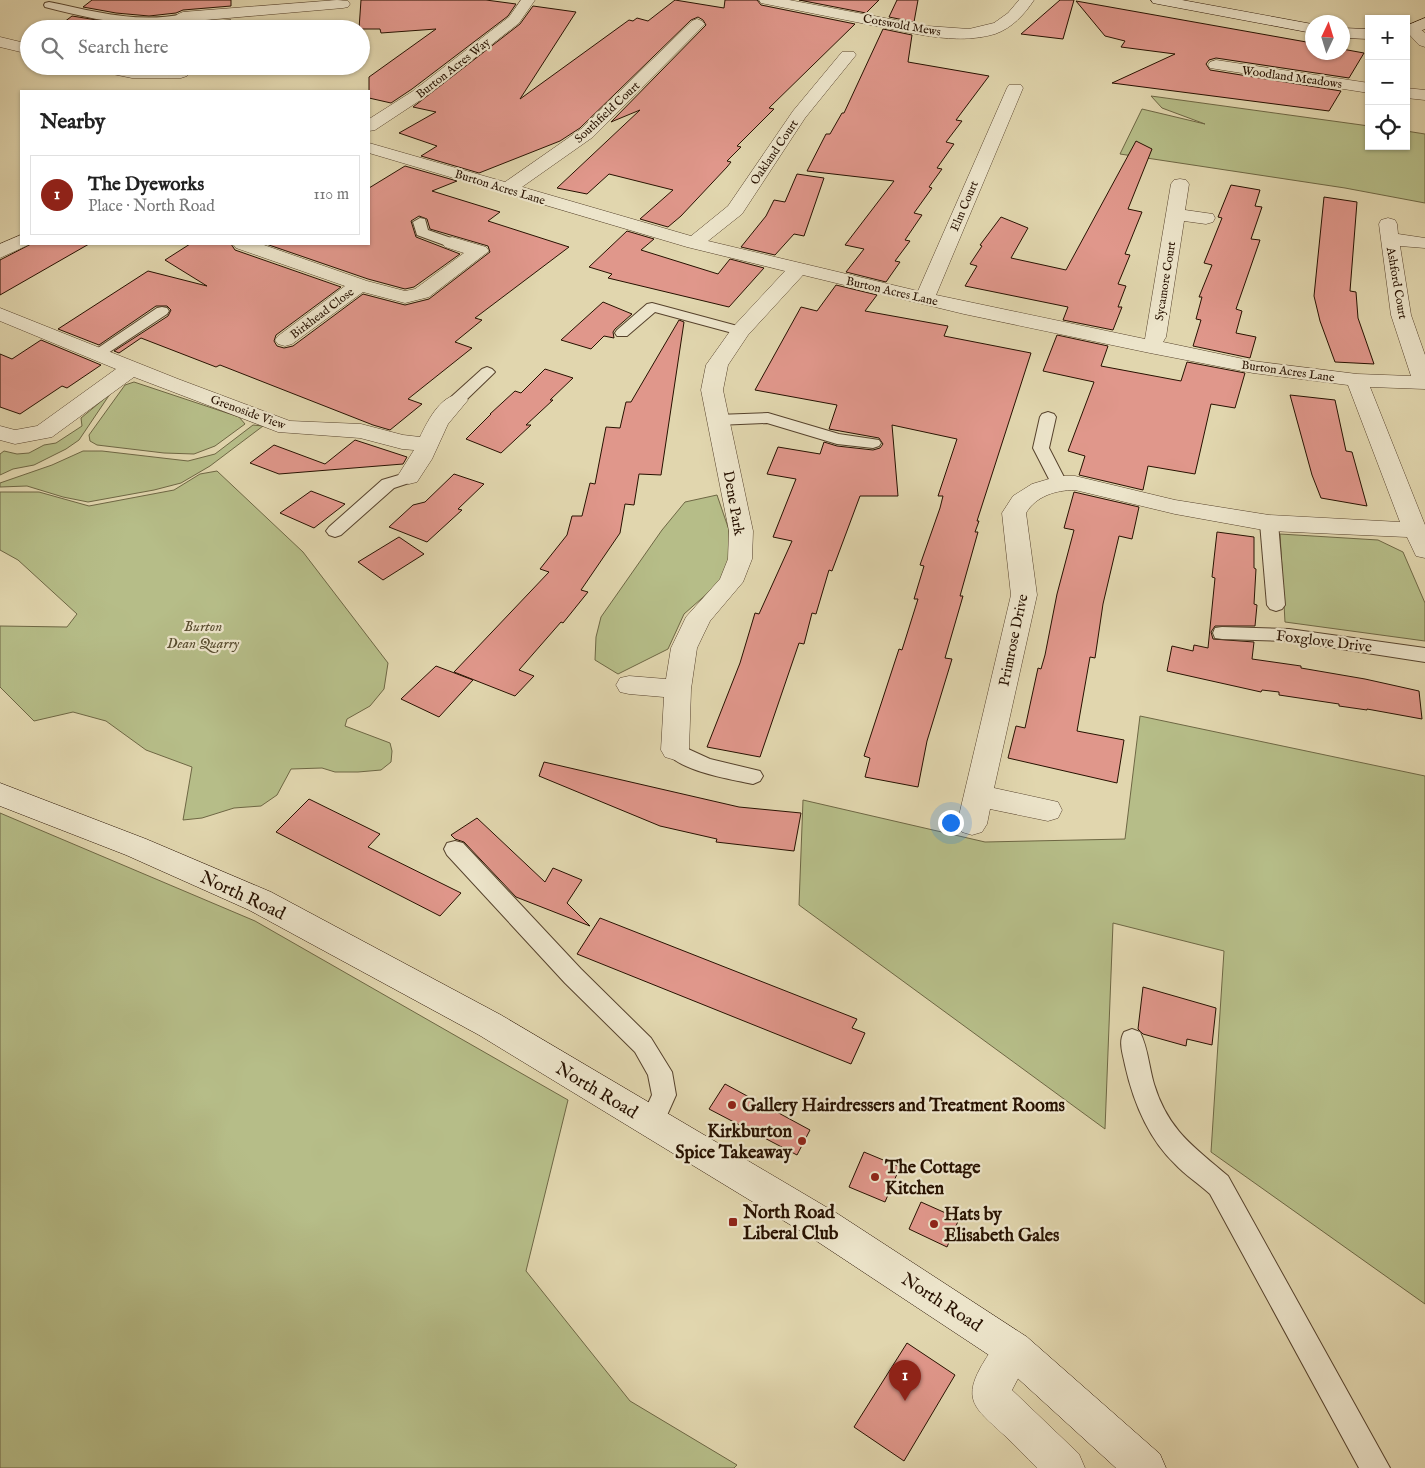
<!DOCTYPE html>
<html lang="en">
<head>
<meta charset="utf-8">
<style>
	body { margin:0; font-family:"IM FELL English",serif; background:#f2f2f2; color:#222 }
	.controls { position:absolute; right:15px; top:15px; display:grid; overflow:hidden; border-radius:0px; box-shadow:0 1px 4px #0004 }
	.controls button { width:45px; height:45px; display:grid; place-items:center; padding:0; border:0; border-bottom:1px solid #e0e0e0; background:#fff; color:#222; font:25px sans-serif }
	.compass { position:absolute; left:1305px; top:15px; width:45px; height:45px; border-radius:50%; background:#fff; box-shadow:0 1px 4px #0004; rotate:4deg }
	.you { position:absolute; left:950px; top:822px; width:18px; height:18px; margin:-12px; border:4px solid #fff; border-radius:50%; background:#1a73e8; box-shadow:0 0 0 8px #1a73e833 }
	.badge { display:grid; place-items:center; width:32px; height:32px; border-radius:50%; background:#8f2418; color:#fff; font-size:16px; font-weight:700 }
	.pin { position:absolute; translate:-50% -41px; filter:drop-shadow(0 1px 2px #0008) }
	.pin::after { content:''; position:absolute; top:26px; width:18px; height:15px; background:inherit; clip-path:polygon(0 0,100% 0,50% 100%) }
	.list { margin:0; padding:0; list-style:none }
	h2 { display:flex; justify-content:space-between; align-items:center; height:65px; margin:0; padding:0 20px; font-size:21px }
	h2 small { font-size:16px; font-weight:400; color:#767676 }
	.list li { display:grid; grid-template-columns:32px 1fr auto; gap:15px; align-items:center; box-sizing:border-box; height:80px; margin:0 10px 10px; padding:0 10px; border:1px solid #e0e0e0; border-radius:0px }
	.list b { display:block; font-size:19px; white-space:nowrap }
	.list p { margin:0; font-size:16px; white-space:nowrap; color:#767676 }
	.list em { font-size:16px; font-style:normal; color:#767676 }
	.icon { flex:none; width:28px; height:28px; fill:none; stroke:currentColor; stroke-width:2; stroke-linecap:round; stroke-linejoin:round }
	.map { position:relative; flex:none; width:1425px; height:1468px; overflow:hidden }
	.search { position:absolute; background:#fff; box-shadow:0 1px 4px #0004; left:20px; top:20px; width:350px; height:55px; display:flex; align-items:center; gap:12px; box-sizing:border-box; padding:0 18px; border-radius:28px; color:#767676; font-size:19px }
	.panel { position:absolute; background:#fff; box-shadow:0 1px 4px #0004; left:20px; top:90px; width:350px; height:155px; border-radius:0px }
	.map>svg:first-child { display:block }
	.green { fill:#b6bd88; stroke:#6e6744 }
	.building { fill:#e0978b; stroke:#271100 }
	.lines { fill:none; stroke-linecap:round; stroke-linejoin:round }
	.lane-casing { stroke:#56422c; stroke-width:2 }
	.street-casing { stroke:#56422c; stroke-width:1 }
	.secondary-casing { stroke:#271100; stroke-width:1 }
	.lane { fill:#ece4ca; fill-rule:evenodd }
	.street { fill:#ece4ca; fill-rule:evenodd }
	.secondary { fill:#ece4ca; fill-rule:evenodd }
	.poi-dot { fill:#8f2418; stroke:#ece4ca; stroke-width:2 }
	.labels { text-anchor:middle; stroke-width:4.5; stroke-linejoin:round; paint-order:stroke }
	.far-street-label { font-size:12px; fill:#271100; stroke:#ece4ca }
	.street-label { font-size:15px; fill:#271100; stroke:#ece4ca }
	.park-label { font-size:15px; font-style:italic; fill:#594d30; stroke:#ece4ca }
	.near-street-label { font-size:18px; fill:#271100; stroke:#ece4ca }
	.near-poi-label { font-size:18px; font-weight:bold; fill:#271100; stroke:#ece4ca; text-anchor:start }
</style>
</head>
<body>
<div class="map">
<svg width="1425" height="1468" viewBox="0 0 1425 1468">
	<rect width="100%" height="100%" fill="#e1d6ae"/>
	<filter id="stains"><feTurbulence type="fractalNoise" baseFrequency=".004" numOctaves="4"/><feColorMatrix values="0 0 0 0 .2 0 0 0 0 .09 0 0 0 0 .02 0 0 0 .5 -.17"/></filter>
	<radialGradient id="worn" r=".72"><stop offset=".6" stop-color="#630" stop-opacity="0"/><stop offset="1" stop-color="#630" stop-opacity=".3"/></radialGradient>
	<!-- green -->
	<g class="green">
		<polygon points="1151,96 1369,126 1369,146 1406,146 1406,131 1425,134 1425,203 1345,188 1120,154 1142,109 1205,124 1162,108"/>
		<polygon points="134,382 239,417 245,424 215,446 194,454 164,453 97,445 90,441 89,435 125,385"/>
		<polygon points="110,394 79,440 66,449 34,465 13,469 0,475 0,454 4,451 17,454 29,453 44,445 56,443 82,426 81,418"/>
		<polygon points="253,425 263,426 210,466 181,483 154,490 88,502 63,497 27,486 0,487 0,483 52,465 83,451 102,451 188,461 215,454"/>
		<polygon points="217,471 303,552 388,663 384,689 370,706 347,719 345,726 390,743 392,751 391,762 381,770 358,772 335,772 322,768 291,769 277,795 261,806 234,808 202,818 183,820 192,767 146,750 106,721 73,712 34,721 0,687 0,626 67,627 77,614 18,560 0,550 0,492 39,492 89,506 174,490 200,474"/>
		<polygon points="717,495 729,530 731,563 718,584 684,614 668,649 618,674 595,660 596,637 601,617 662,530 685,502"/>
		<polygon points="1280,534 1378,540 1403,552 1425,603 1425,641 1285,622"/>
		<polygon points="1140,716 1425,776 1425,1304 1211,1152 1224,951 1113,923 1105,1129 799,905 803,800 985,842 1125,839"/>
		<polygon points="0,813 255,921 568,1100 526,1271 630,1401 737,1465 734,1468 0,1468"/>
	</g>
	<!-- building -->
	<g class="building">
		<polygon points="92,0 231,0 231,6 183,10 176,13 149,16 116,13 83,7"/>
		<polygon points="361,0 486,0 516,4 508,16 412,89 391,103 369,98 369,77 436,29 381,33 380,29 359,29"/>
		<polygon points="675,0 724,8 725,0 757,0 761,5 855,24 769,108 774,109 737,146 741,147 727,161 731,162 727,167 681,216 668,227 640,219 673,190 609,174 587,194 557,188 640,110 611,122 706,25 703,20 698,17 691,20 580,128 560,141 479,173 421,156 437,146 399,133 436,112 413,107 520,24 533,6 576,12 520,99 629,20 633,21 637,18 648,21"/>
		<polygon points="799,0 879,0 866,13"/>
		<polygon points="897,0 918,0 914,22 889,17"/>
		<polygon points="1060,0 1074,0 1063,39 1021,34"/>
		<polygon points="1076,1 1312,43 1312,52 1342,52 1342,49 1364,53 1349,78 1216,58 1209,60 1206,64 1210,70 1341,91 1329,111 1112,83 1175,54 1121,47 1125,41 1105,36"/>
		<polygon points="72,16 134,26 231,20 231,29 55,29"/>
		<polygon points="883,29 912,35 908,62 989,76 956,120 962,121 946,142 954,144 937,168 942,169 929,187 932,188 914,213 922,215 905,240 910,241 895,261 900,262 886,282 846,272 864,249 845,245 894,181 807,171 826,134 830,134 842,113 844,113"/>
		<polygon points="1136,141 1152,149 1128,209 1142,212 1125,254 1130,255 1118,284 1126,286 1118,307 1122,307 1113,330 1063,320 1068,307 965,286 977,266 970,264 982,246 980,245 1001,217 1028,228 1011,258 1066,270"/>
		<polygon points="405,166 457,181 432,191 500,212 488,221 569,247 475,318 482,320 455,342 472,348 408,399 422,404 390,430 373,425 220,365 216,367 141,338 119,353 114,351 168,316 171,310 167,306 156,306 99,345 58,329 148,271 207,286 165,260 190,244 231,244 235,250 341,287 276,335 274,341 277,346 284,348 293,346 363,294 405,305 429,299 490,252 488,246 430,229 427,219 419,216 411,221 416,237 460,254 414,287 405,289 368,279 266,244 369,244 369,188"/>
		<polygon points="797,174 824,178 804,236 794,234 775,255 741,247 766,216 774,200 785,202"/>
		<polygon points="1231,185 1260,190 1255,206 1262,207 1251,239 1260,240 1236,309 1242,311 1236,333 1256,337 1250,358 1193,346 1201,320 1196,319 1202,297 1199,297 1212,265 1204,263 1222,218 1218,217"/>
		<polygon points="1324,197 1357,202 1350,291 1356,292 1358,318 1374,364 1335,362 1320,321 1314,296"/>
		<polygon points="627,231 654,239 641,250 718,274 730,259 764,268 729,307 608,278 612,274 589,267"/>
		<polygon points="31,244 89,244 0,295 0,260"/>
		<polygon points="836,285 877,295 865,311 948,326 944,336 1031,353 977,521 979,521 975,532 978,532 960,596 963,596 945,658 952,659 927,741 918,787 865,777 870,758 864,756 899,649 902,650 918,599 914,599 924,566 920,565 940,508 943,496 938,496 957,439 892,425 898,496 860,496 832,571 829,570 816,614 812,613 804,644 799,643 760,757 707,747 740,663 755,613 759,614 792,541 773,537 796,479 767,474 778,447 820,454 824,442 837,446 873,450 880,448 883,444 879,438 829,429 837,405 755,390 801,307 817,311"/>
		<polygon points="603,302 632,314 615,329 613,332 614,338 604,336 591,349 561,340"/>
		<polygon points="679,320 684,322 661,475 639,474 634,505 625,504 620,533 581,590 588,592 563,623 561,622 519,670 534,676 515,696 454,672 549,572 540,569 567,535 572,516 582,516 590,483 595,484 606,427 620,428 626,402 631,402"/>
		<polygon points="1057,335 1108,346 1101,366 1181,381 1187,362 1245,373 1235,408 1211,404 1195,474 1148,466 1143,490 1079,475 1085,456 1068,451 1094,382 1043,371"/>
		<polygon points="41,340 101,365 67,388 62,386 20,414 0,407 0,354 12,359"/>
		<polygon points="545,369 573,378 550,400 553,400 526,425 531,425 501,453 466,439 491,414 490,414 515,391 521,393"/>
		<polygon points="1290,395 1335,400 1346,451 1352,452 1367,506 1321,498 1312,475"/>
		<polygon points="355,440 407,457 403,464 279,474 250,463 274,445 325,464"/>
		<polygon points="454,474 484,484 458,509 462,510 427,542 389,527 413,505 425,502"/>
		<polygon points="311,491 345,504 314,528 280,513"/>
		<polygon points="1074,492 1139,507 1132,539 1119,536 1103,604 1095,658 1090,657 1077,731 1124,740 1117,783 1008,758 1016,726 1025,728 1038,668 1041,669 1045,655 1057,594 1074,530 1064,528"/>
		<polygon points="1217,532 1254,537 1254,568 1256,569 1254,604 1257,605 1255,626 1215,626 1211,632 1213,639 1254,642 1252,659 1301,666 1301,668 1365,679 1419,691 1422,719 1367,709 1367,710 1339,706 1339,704 1279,695 1279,692 1262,690 1261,692 1167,671 1172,646 1193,651 1194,645 1208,648 1215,578 1212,577"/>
		<polygon points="399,537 424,554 383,580 358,562"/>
		<polygon points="436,666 473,680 439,717 401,699"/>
		<polygon points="544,762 739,807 801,813 794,851 716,842 717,839 660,826 539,776"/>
		<polygon points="309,799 380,834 368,847 461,893 440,916 276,832"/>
		<polygon points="477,818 545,882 553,868 582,880 567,903 590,926 516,897 464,842 455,839 451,835"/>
		<polygon points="600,918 857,1019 852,1028 865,1033 851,1064 577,954"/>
		<polygon points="1143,987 1216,1008 1212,1045 1187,1039 1186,1046 1143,1034 1138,1029"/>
		<polygon points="725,1084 810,1130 797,1155 709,1109"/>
		<polygon points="864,1152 900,1167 885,1202 849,1187"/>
		<polygon points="921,1202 959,1219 947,1247 909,1229"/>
		<polygon points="907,1343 955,1375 904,1461 854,1427"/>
	</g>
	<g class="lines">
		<defs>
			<g id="lane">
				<path d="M49,2C94,11 137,24 183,14L189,17L187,19C140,31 92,19 45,7L44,5L45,3Z"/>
				<polygon points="420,218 425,219 428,230 457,240 459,243 457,246 447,246 417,235 413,222"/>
				<polygon points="652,303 745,328 747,331 745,334 740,335 655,312 627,336 617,336 615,333 617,330 647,304"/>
				<polygon points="162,307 167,308 169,311 167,314 102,357 92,357 89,354 157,308"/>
				<polygon points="487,367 492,369 495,372 492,375 463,403 451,403 449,400 451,397 482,369"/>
				<polygon points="1048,412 1054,414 1056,417 1049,448 1067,483 1065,487 1059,488 1053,487 1051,483 1033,448 1040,417 1042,414"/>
				<polygon points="768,413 839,434 879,440 881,443 879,446 873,448 837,444 767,423 717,425 711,423 709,420 711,417 717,415"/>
				<polygon points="409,472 415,473 417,477 415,481 394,488 341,535 335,537 329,535 326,531 329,527 382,480"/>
				<polygon points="1269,517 1275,519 1278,523 1285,605 1282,609 1276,611 1270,609 1267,605 1260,523 1263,519"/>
				<polygon points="1222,627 1289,629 1425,648 1425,662 1289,641 1222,639 1215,638 1213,633 1215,628"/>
				<path d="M675,743L710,759L760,771L763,776L760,781L753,784C730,779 677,771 665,750L668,745Z"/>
				<polygon points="455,841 463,843 581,969 651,1038 672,1072 676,1095 660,1131 651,1134 642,1131 639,1123 652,1095 648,1075 635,1052 565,983 447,855 444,849 447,843"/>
				<path d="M1132,1029L1140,1032C1148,1048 1149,1067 1154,1084C1168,1130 1194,1147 1228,1176L1390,1468H1359L1210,1194C1198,1183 1185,1175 1175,1164C1148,1138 1133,1101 1125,1065C1123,1054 1118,1042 1124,1032Z"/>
			</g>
			<g id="street">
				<polygon points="337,0 348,1 350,4 348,7 343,8 183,22 178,20 175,17 178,14 183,12"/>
				<polygon points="521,0 535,0 519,23 425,97 375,130 369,131 369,119 413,91 509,17"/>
				<path d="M759,0H789L927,26L969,29L994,23L1008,13L1019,0H1034C1024,15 1012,28 995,34C955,46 910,32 871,25C836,18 801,11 766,4L761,3Z"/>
				<path d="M697,19L702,21L705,24L702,27L593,137L522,187L691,236L728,206L793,111L842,52H854L856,55L805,118L742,214L708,241L918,291L1007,88L1009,85H1021L1023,88L936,295L1145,339L1171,184L1174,180L1180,179L1186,180L1189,184L1185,210L1213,214L1215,218L1213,222L1206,224L1184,221L1166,337L1163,342L1253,361L1357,374L1411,376L1391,315L1379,224L1381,220L1388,218L1395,220L1397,224L1398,234L1425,238V248L1400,246L1411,315L1425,355V389L1370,387L1425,525V558L1416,556L1407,537L1269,531L1175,514L1075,490C1056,490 1036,496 1026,513L1037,595L994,788L1058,802L1062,810L1058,818L1048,821L990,809L987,824L982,832L972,835L962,832L957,824L1011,595L1002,513L1013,496L1032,484L1059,476H1075L1175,500L1269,515L1400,522L1348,385L1253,373L1150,353L964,314L803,275L748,335L728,365L723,390L753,531L752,559L743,582L710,621L697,648L691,689L689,750L685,757L675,760L665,757L661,750L664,697L629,694L620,692L616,685L620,678L629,676L666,679L671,648L686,617L720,579L728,559L729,531L701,390L706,365L733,327L785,271L687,247L369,153V143L505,182L581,129L692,21Z"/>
				<polygon points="1413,25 1418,27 1425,33 1425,47 1419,45 1406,31 1408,27"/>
				<polygon points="0,37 29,44 29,54 0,47"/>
				<polygon points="1216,60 1369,83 1369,93 1210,68 1208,65 1210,62"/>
				<polygon points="86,66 181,68 187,70 189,73 187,76 181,78 132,78 88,69"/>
				<polygon points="1406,88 1425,90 1425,100 1406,98"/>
				<polygon points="21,235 21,244 29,244 28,245 0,258 0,244"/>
				<polygon points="452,237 486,247 489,251 429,297 405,303 363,292 292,344 285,346 278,344 275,340 278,336 345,286 236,248 233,244 261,244 367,281 405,291 415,289 464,253 445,247 442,243 445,239"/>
				<path d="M0,308L178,379L290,421L361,424L403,435L420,437C428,420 443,390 465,395L468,400L448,424L432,459L417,482L409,484L401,482L397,477L414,450L402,449L360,438L278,432L134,377L52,437L15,444L0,440V426L15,430L37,426L116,369L0,321Z"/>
				<path d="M1014,1331L1027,1337L1033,1350L1012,1390L1079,1454L1085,1468H1037C1026,1457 1015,1445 1004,1435C975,1408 960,1400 985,1360C995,1345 996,1338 1014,1331Z"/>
			</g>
			<g id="secondary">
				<polygon points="1151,0 1182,0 1312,24 1312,33 1158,4 1153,3"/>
				<polygon points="1425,18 1425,29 1406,37 1406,26"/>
				<polygon points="1342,28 1369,29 1369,39 1342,38"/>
				<polygon points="0,783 146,839 271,892 501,1015 838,1214 1027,1337 1160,1454 1166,1468 1116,1468 1001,1363 812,1238 479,1035 249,910 126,855 0,806"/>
			</g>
		</defs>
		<!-- lane casing -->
		<use href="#lane" class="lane-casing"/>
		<!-- street casing -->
		<use href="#street" class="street-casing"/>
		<!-- secondary casing -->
		<use href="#secondary" class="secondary-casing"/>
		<!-- lane -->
		<use href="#lane" class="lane"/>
		<!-- street -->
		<use href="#street" class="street"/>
		<!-- secondary -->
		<use href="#secondary" class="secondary"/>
	</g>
	<!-- markers -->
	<g class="poi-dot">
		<circle cx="732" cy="1105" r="5"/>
		<circle cx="802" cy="1141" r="5"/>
		<circle cx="875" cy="1177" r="5"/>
		<rect x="728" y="1217" width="10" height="10" rx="2.5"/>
		<circle cx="934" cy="1224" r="5"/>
	</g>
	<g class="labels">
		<!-- far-street labels -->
		<g class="far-street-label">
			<text transform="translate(902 25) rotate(10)" y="4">Cotswold Mews</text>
			<text transform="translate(453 68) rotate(-38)" y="4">Burton Acres Way</text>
			<text transform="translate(1292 77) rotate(8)" y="4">Woodland Meadows</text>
			<text transform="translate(607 112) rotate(-43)" y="4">Southfield Court</text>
			<text transform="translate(774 152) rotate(-56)" y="4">Oakland Court</text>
			<text transform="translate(500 187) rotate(17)" y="4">Burton Acres Lane</text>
			<text transform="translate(964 206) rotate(-67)" y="4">Elm Court</text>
			<text transform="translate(1165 281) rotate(-81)" y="4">Sycamore Court</text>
			<text transform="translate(1397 283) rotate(80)" y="4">Ashford Court</text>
			<text transform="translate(892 291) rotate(13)" y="4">Burton Acres Lane</text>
			<text transform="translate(322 313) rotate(-37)" y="4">Birkhead Close</text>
			<text transform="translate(1288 371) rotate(8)" y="4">Burton Acres Lane</text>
			<text transform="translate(248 412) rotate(20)" y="4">Grenoside View</text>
		</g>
		<!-- street labels -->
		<g class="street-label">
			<text transform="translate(734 503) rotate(80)" y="5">Dene Park</text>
			<text transform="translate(1013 640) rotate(-78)" y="5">Primrose Drive</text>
			<text transform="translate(1324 641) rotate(7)" y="5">Foxglove Drive</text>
		</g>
		<!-- park labels -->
		<g class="park-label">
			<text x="203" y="631">Burton<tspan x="203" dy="17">Dean Quarry</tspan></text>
		</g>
		<!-- near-street labels -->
		<g class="near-street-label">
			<text transform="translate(243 895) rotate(25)" y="6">North Road</text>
			<text transform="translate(597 1090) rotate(31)" y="6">North Road</text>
			<text transform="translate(942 1302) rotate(33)" y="6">North Road</text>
		</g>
		<!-- near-poi labels -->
		<g class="near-poi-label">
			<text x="742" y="1111">Gallery Hairdressers and Treatment Rooms</text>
			<text x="792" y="1137" text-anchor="end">Kirkburton<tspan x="792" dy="21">Spice Takeaway</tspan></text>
			<text x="885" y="1173">The Cottage<tspan x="885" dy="21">Kitchen</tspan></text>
			<text x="743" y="1218">North Road<tspan x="743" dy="21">Liberal Club</tspan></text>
			<text x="944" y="1220">Hats by<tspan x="944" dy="21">Elisabeth Gales</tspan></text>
		</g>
	</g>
	<rect width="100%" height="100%" filter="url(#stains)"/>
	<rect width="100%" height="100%" fill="url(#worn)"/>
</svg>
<div class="controls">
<button>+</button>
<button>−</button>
<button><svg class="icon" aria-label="locate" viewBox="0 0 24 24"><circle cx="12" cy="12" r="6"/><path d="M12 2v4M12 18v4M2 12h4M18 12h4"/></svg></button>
</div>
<svg class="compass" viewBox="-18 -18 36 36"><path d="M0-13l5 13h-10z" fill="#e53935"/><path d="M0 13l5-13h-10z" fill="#767676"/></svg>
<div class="you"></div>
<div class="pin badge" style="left:905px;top:1401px">1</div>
<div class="search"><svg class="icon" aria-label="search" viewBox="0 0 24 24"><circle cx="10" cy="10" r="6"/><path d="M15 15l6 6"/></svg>Search here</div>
<section class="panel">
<h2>Nearby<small></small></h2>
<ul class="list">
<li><span class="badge">1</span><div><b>The Dyeworks</b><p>Place · North Road</p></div><em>110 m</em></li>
</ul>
</section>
</div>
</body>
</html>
